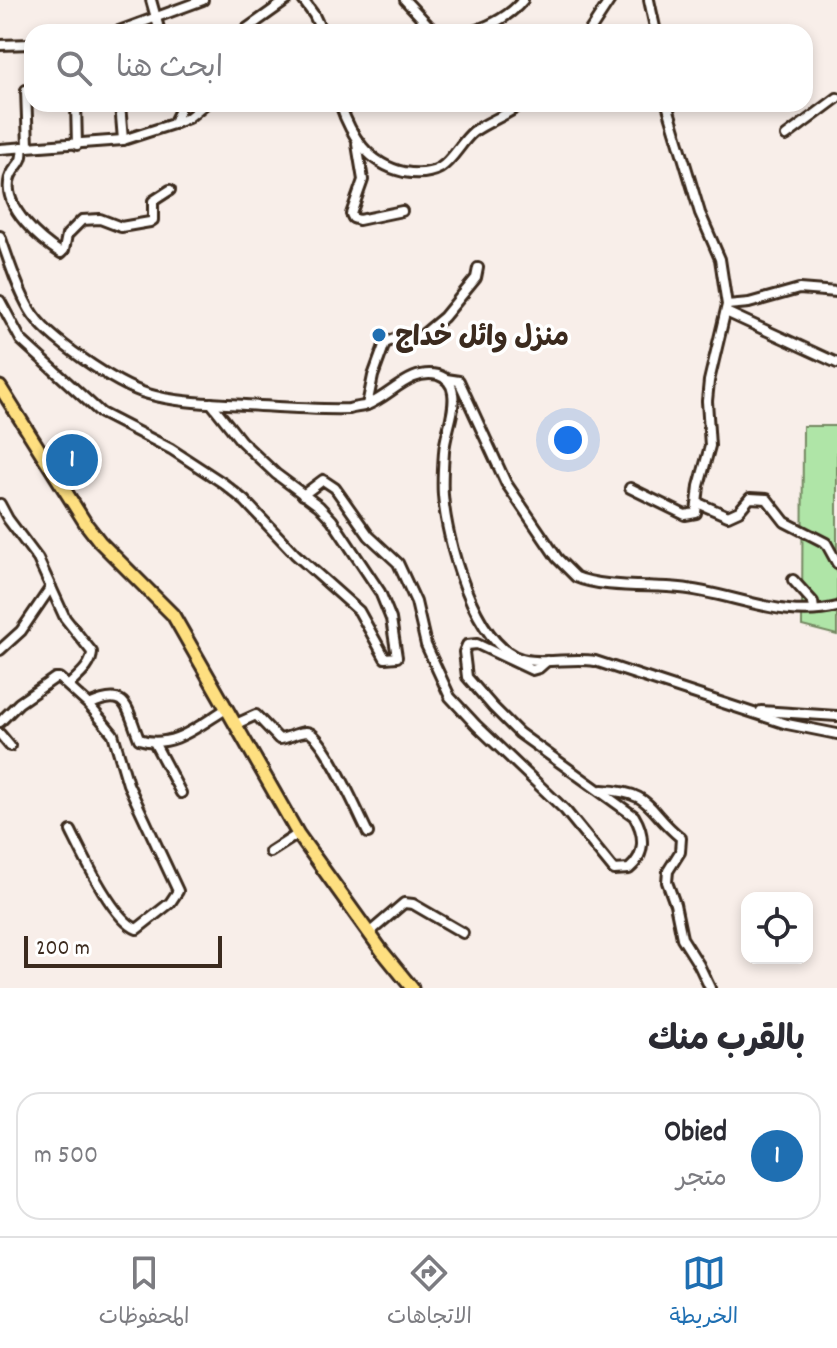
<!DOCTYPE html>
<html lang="ar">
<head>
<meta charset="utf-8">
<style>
	body { margin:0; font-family:Dekko,"Playpen Sans Arabic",sans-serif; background:#f2f2f3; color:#2b2b33; direction:rtl }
	.controls { position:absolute; right:24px; bottom:24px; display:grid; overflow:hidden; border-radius:16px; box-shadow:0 4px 12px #0003 }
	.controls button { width:72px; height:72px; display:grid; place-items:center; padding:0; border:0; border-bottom:2px solid #e1e1e2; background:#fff; color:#2b2b33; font:40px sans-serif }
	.scale { position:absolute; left:24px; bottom:20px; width:198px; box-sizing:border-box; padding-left:8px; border:4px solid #3b2a1e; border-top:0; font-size:22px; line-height:28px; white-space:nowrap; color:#3b2a1e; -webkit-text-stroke:6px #fff; paint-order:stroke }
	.you { position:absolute; left:568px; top:440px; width:28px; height:28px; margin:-20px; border:6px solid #fff; border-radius:50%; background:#1a73e8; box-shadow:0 0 0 12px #1a73e833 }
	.badge { display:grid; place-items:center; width:52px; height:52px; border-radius:50%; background:#1f6fb2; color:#fff; font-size:26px; font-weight:700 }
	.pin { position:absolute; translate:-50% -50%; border:4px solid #fff; box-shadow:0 2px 8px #0006 }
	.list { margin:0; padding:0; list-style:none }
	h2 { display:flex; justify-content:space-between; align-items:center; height:104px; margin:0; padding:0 32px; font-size:34px }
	h2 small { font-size:26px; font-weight:400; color:#7c7c81 }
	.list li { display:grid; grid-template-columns:52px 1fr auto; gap:24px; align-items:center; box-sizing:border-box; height:128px; margin:0 16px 16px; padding:0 16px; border:2px solid #e1e1e2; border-radius:24px }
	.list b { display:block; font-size:30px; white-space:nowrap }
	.list p { margin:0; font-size:26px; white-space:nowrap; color:#7c7c81 }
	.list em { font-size:26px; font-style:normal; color:#7c7c81 }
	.icon { flex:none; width:44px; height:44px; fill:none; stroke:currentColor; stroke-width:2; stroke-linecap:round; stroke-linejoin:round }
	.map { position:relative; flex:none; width:837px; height:988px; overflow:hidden; direction:ltr }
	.search { position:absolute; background:#fff; box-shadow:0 4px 12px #0003; left:24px; right:24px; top:24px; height:88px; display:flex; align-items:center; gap:20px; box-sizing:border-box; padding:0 28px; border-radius:24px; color:#7c7c81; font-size:30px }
	.sheet { height:248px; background:#fff }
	nav { display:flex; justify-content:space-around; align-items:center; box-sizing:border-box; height:112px; border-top:2px solid #e1e1e2; background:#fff; font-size:22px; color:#7c7c81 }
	nav a { display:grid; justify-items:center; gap:4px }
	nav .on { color:#1f6fb2 }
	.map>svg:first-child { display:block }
	.green { fill:#afe5a7; stroke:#758862; stroke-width:2 }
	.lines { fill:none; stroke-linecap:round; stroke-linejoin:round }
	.minor-casing { stroke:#3b2a1e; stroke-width:14 }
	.major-casing { stroke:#3b2a1e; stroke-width:17 }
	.minor { stroke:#fff; stroke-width:8 }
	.major { stroke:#fedf80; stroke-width:11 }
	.poi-dot { fill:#1f6fb2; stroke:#fff; stroke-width:3 }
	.labels { text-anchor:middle; stroke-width:7; stroke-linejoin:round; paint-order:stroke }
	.poi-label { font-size:28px; font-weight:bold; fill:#3b2a1e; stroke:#fff; text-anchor:start }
</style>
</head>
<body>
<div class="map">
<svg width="837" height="988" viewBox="0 0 837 988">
	<rect width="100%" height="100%" fill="#f8eee9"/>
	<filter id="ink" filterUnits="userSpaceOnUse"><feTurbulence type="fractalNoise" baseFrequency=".0125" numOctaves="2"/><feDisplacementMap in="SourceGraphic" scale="16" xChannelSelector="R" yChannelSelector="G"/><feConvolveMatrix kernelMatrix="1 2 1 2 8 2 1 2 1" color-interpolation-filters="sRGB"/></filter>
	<g filter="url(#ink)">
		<!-- green -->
		<polygon class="green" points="803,426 837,426 837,635 802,626"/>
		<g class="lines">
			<defs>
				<g id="minor">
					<polyline points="151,0 160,32"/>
					<polyline points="303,0 314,15 322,32"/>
					<polyline points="405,0 430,27 440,32"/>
					<polyline points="649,0 656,32"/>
					<polyline points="116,32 203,0"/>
					<polyline points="242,32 287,0"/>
					<path d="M471,32C490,26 510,16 523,0"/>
					<polyline points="589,32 610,0"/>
					<polyline points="0,45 32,44"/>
					<polyline points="26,90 28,146"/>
					<polyline points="76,104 77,145"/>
					<polyline points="120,104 123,140"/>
					<path d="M340,104C351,136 368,164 404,172C415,174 429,174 440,168C453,160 461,142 473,132C488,121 506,116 521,104"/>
					<polyline points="173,124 188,118 205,104"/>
					<polyline points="786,136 837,98"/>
					<polyline points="357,144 363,180 351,214 353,218 359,220 402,211"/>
					<path d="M22,147C25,166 11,166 9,182C5,209 40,240 61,253L64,250L67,235L82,220L100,219L121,227L150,222L153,220V201L170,190"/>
					<polyline points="0,149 123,140 173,124 179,112 179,104"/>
					<path d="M0,236C9,261 17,288 30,310C46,338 117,385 148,394C178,403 214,403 245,405C280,407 314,410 349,409C355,407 362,407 367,405C391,396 410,368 438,375C447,378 452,384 453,393C456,412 445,433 444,452C443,466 442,481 443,495C446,539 474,646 522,659C545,665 571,657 595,661L787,724L837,734"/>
					<polyline points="0,301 21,340 101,413 171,449 223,483 245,501 295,554 359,611 385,658 397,657 391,619 380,592 332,520 319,506 276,474 241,441 211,403"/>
					<polyline points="727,305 749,303 799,289 837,292"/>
					<polyline points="726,312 837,363"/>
					<path d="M446,379L459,381L506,483L557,558L576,577C601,588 651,585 680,588C733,593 783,621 837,607"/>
					<polyline points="367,405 373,376 385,343 401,336 420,337 444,317 476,278 478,268"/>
					<polyline points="630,488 685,515 696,513 699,486 710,446 707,401 709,381 727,305 720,259 700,213 667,104"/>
					<path d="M303,495L323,480L335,488L369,536L398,563L416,602L426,645L450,697L476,725L565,810L614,870L629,869C646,855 645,834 634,816L519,733L493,707L467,677L464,652L467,645L477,644L532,670L539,668L547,661"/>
					<polyline points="698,503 728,516 739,511 750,498 767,499 785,522 826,543 837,563"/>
					<path d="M0,504L8,519L38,559L65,618L92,652C92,666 78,676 69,685"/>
					<polyline points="793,580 813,602 814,609"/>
					<polyline points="0,650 21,631 51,587"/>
					<polyline points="761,711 837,716"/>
					<path d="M0,722L19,703L55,678H59L89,705C128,687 126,707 139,739C172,750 198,726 226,709"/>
					<path d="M236,724L256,715L279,739C288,739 302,729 310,733C327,742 358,813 368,833"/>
					<polyline points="0,734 10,746"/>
					<polyline points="155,744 181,793"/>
					<path d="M602,790C654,792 646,810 681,838L680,852L668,871L667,882L675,904L682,938L699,965L710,988"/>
					<path d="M71,831C83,855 113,920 137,929L170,903L178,891L128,784L113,734L89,705"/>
					<polyline points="270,852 298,834"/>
					<polyline points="369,933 404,903 413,904 463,933"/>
				</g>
				<polyline id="major" points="0,387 86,524 100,542 173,615 298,834 382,951 412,988"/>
			</defs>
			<!-- minor casing -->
			<use href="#minor" class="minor-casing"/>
			<!-- major casing -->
			<use href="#major" class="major-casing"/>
			<!-- minor -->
			<use href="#minor" class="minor"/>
			<!-- major -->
			<use href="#major" class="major"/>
		</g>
	</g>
	<!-- markers -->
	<circle class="poi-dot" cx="379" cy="335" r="8"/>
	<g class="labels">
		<!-- poi labels -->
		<g class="poi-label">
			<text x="395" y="345">منزل وائل خداج</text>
		</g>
	</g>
</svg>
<div class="controls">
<button><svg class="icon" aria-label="locate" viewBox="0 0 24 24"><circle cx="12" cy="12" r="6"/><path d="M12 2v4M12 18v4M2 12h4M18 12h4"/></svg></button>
</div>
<div class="scale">200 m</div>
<div class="you"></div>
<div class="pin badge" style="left:72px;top:460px">1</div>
<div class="search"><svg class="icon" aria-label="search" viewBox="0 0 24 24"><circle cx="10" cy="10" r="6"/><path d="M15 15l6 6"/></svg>ابحث هنا</div>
</div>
<section class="sheet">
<h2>بالقرب منك<small></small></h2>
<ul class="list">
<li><span class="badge">1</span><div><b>Obied</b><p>متجر</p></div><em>500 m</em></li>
</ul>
</section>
<nav>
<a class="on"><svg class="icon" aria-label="map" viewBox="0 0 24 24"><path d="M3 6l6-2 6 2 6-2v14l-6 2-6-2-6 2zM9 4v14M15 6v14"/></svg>الخريطة</a>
<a><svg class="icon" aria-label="directions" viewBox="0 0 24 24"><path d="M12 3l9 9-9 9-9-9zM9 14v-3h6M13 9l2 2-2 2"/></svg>الاتجاهات</a>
<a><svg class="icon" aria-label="saved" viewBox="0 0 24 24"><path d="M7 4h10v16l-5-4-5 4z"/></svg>المحفوظات</a>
</nav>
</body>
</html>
